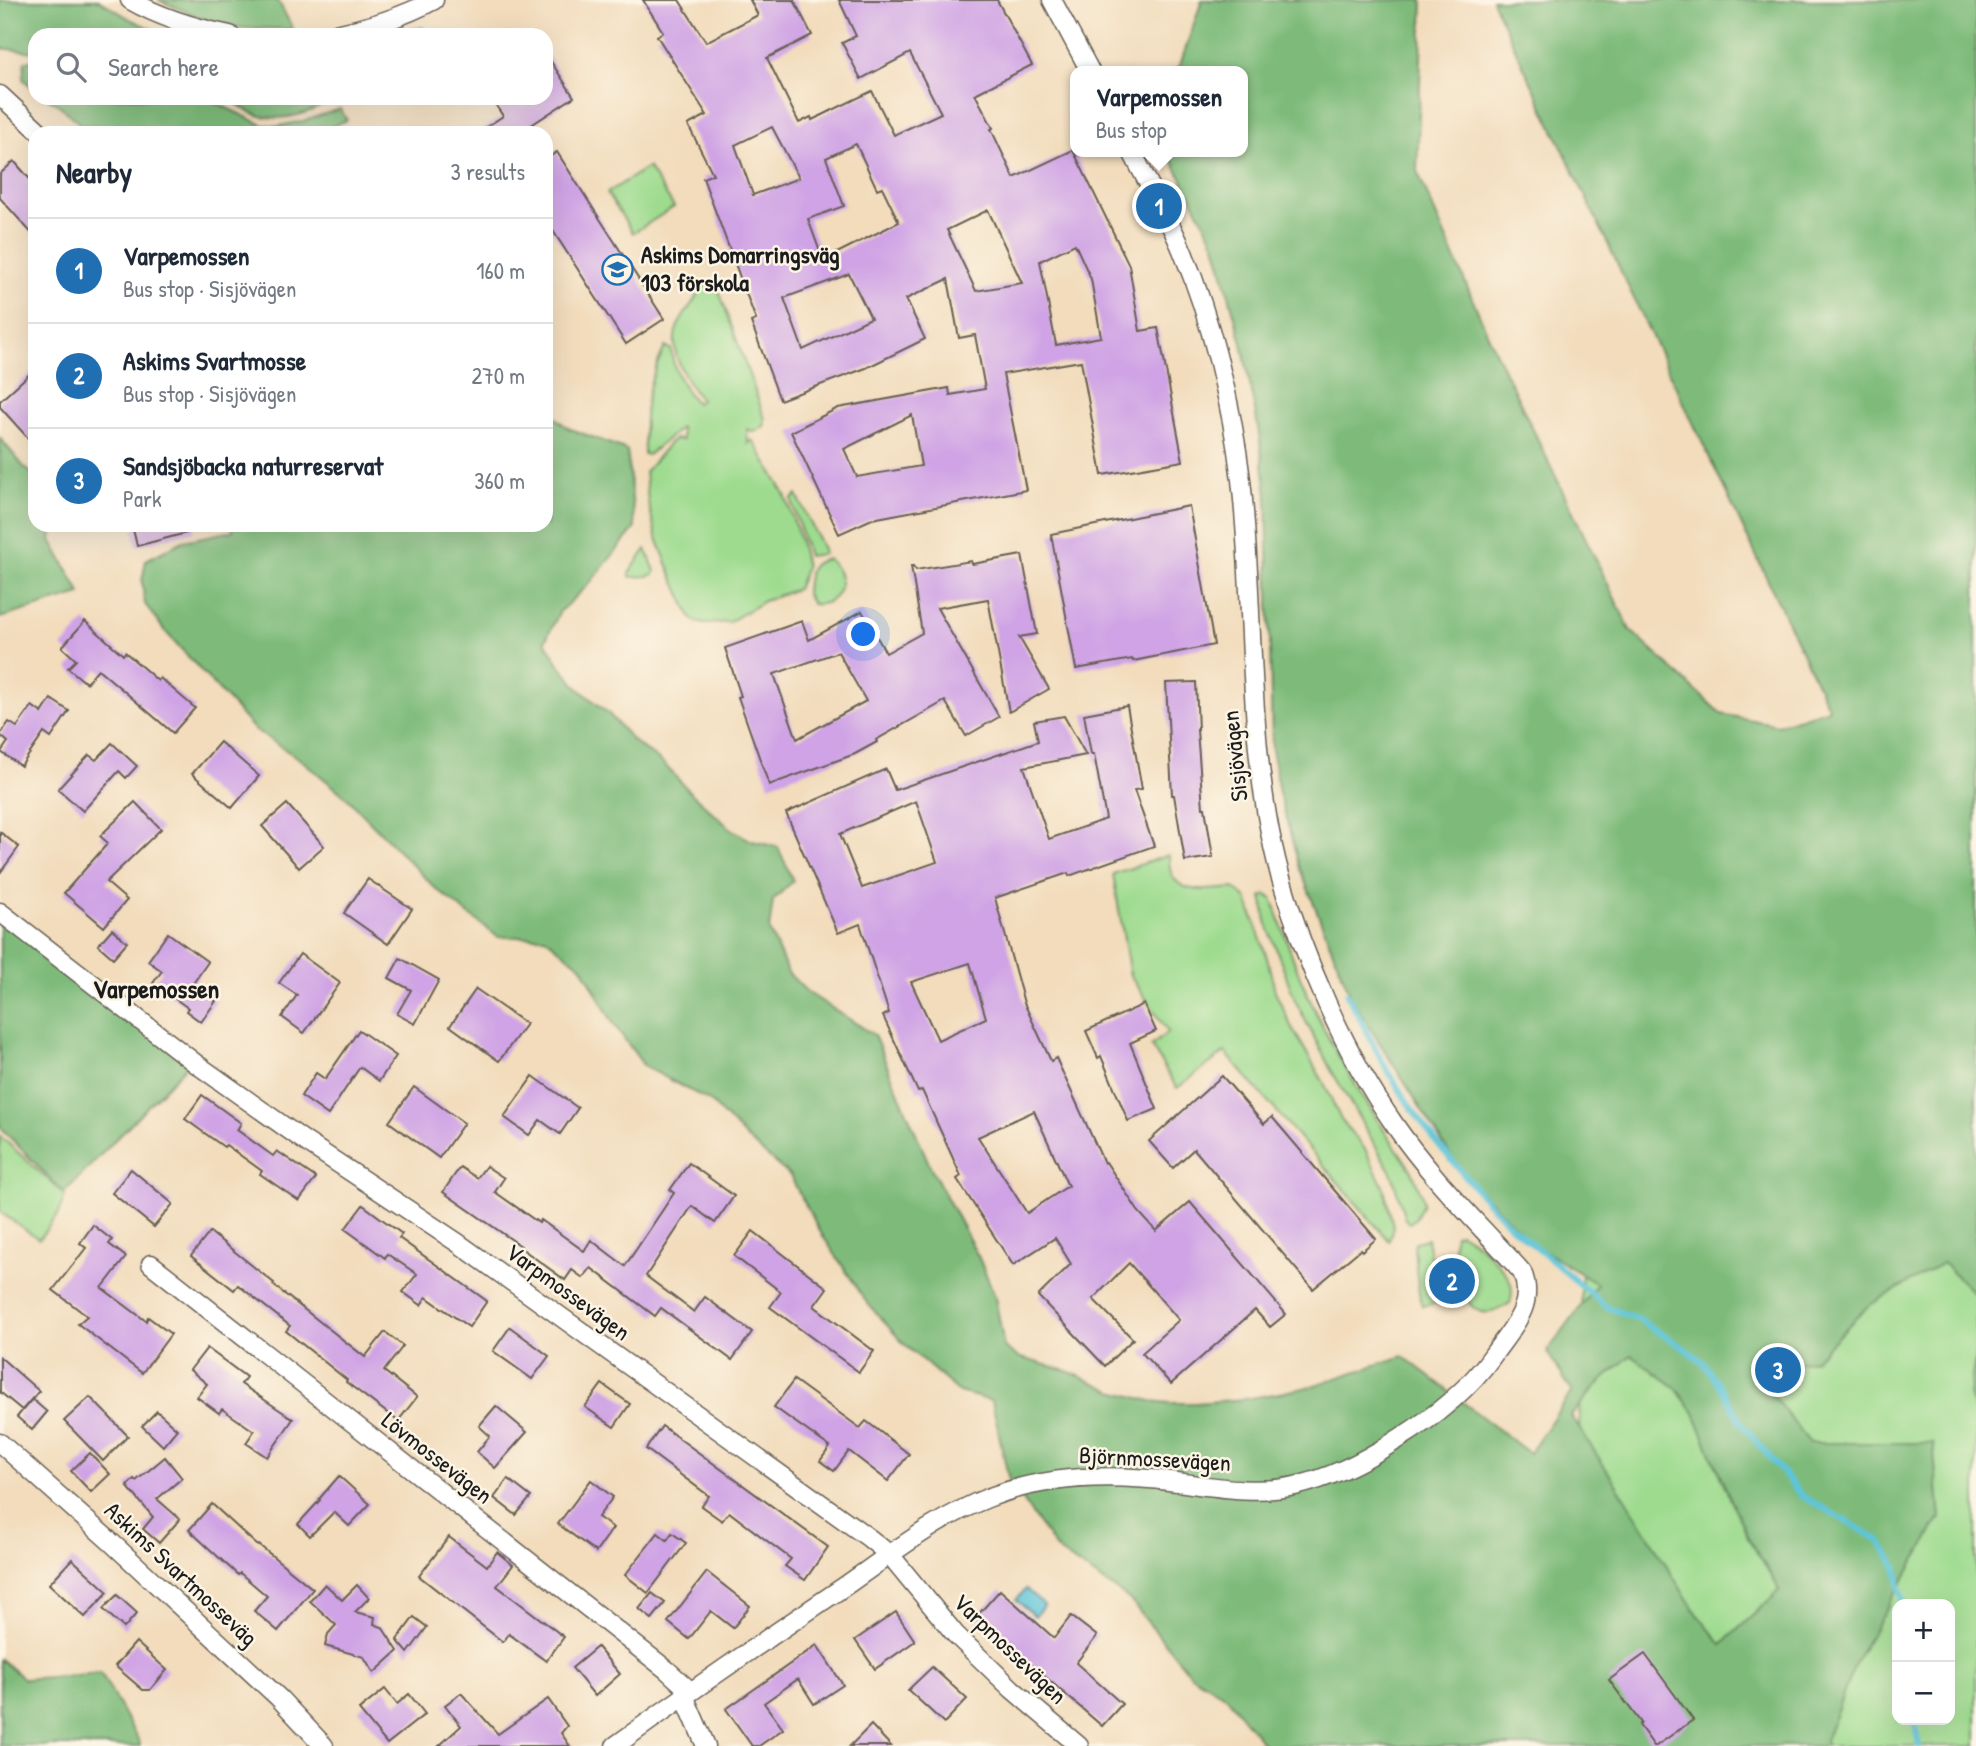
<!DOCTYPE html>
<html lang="en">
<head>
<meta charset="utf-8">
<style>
	body { margin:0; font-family:"Patrick Hand",sans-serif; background:#f6f6f7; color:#1f2937 }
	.controls { position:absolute; right:21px; bottom:21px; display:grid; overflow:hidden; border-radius:14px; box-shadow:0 7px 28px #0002 }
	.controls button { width:63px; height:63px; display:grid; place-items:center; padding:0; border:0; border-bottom:2px solid #e0e1e3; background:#fff; color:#1f2937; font:35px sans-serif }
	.you { position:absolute; left:864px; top:635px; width:24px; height:24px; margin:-18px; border:5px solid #fff; border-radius:50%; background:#1a73e8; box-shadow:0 0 0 10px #1a73e833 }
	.badge { display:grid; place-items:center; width:46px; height:46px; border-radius:50%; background:#1f6fb2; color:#fff; font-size:23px; font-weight:700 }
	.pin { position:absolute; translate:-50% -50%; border:4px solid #fff; box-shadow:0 2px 7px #0006 }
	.popup { position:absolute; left:1070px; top:66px; width:178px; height:91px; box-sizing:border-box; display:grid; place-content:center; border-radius:14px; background:#fff; filter:drop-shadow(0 2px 5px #0005); font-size:23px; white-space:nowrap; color:#747a83 }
	.popup b { font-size:26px; color:#1f2937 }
	.popup::after { content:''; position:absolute; left:50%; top:100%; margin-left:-14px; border:14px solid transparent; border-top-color:#fff }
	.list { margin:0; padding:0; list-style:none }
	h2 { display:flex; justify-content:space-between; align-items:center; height:91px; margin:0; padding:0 28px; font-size:30px }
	h2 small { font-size:23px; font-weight:400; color:#747a83 }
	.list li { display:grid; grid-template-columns:46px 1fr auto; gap:21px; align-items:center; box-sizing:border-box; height:105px; padding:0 28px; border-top:2px solid #e0e1e3 }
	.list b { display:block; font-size:26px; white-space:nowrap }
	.list p { margin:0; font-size:23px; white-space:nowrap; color:#747a83 }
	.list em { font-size:23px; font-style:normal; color:#747a83 }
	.icon { flex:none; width:38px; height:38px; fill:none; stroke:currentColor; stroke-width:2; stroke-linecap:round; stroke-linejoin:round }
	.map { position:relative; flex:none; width:1976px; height:1746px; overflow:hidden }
	.search { position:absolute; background:#fff; box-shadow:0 7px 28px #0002; left:28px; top:28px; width:525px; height:77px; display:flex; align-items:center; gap:18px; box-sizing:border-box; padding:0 24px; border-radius:21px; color:#747a83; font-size:26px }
	.panel { position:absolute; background:#fff; box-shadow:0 7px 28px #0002; left:28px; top:126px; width:525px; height:406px; border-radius:21px }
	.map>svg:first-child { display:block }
	.green { fill:#9edb8f; stroke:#5d7c56; stroke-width:2; fill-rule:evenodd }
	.forest { fill:#7ebb7a; stroke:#4d6c4b; stroke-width:2; fill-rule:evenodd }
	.water { fill:#5dc5da; stroke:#3c707b; stroke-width:2 }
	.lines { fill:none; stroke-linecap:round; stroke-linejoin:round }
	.stream { stroke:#5dc5da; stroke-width:6 }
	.building { fill:#cfa3e5; fill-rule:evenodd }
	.street-casing { stroke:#675f54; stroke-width:21 }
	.street { stroke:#fff; stroke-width:18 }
	.labels { text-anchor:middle; stroke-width:5; stroke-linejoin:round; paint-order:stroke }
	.poi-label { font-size:24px; font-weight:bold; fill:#1c1c1c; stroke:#fcf5e5; text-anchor:start }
	.street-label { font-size:24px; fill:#1c1c1c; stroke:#fcf5e5 }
	.neighbourhood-label { font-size:26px; font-weight:bold; fill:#1c1c1c; stroke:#fcf5e5 }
</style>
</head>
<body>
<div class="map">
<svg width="1976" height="1746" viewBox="0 0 1976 1746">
	<rect width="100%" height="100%" fill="#fcf5e5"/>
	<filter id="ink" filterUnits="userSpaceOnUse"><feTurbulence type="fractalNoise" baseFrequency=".0143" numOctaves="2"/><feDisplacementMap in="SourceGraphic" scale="14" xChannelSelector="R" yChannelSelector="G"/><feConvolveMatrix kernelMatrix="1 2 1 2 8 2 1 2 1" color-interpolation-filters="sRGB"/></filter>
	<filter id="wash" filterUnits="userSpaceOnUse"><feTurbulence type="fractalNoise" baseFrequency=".00686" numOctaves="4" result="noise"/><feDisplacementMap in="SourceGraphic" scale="28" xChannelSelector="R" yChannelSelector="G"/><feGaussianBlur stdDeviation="1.57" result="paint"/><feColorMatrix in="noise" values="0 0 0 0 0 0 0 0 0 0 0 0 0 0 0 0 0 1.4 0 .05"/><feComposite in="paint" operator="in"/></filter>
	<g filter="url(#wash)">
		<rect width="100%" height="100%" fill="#f2dcbc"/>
		<!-- green -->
		<g class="green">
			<polygon points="423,27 428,35 381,35"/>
			<polygon points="648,167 674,207 633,233 607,193"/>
			<path d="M708,283H713L718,288L765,419L764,427L754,432L747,429L748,444L752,440L755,443L785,495L800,540L806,567L797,589L764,601L729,622L705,624L697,622L692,619L673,578L656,536L648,502L645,472L670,442L675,439L682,440L681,428L648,455L644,454C644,410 645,387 665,347L671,349C673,369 683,388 696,403L701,400C687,383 668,352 677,328C684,313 696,299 704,285Z"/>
			<polygon points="797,495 823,549 824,554 808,556 793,505 792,499"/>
			<polygon points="646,549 655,571 654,574 648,576 630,577 630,572"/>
			<path d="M828,559C849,576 843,607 812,604L806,594C807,576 807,562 828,559Z"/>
			<path d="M1169,855C1169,860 1169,867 1171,872C1179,897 1215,889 1234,888L1247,899L1268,961L1275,991L1291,1026L1324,1083L1341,1120L1365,1149L1384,1188L1393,1226L1389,1241L1225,1052L1177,1088L1151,1046L1168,1032L1130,975L1113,874Z"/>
			<path d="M1266,895L1272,898C1282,925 1290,953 1301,979C1329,1048 1370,1110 1412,1171L1422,1196L1423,1204L1415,1219L1409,1223L1405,1219L1392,1174L1330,1068L1295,1000L1266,921L1262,896Z"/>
			<path d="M1976,962V1746H1574L1584,1137ZM1897,1604H1950V1720H1897Z"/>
			<polygon points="0,1136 65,1195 59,1213 39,1239 0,1212"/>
			<path d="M1460,1233C1475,1240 1503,1265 1510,1281C1513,1288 1512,1296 1510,1303C1505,1306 1500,1309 1495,1311C1467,1320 1461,1286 1457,1267C1455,1256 1451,1245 1455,1234Z"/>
			<polygon points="1427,1239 1438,1298 1437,1303 1422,1306 1418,1288 1414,1247 1415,1242"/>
		</g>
		<!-- forest -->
		<g class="forest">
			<polygon points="0,0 99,0 132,20 165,35 35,35 35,52 0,48"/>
			<polygon points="158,0 276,0 280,4 293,29 241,28 209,21"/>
			<path d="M1202,0H1423L1417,171L1495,351L1630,630L1721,714L1778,725L1829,709L1492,0H1976V1295L1943,1263L1868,1306L1814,1360L1753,1371L1810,1443H1933L1940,1518L1857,1659L1825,1741L1827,1746H1265L1226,1696L1191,1675L1129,1599L1057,1550L1009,1481L992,1401L959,1392L904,1344L867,1303L821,1233L790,1176L745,1137L710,1101L644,1066L613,1023L582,967L545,937H498L436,889L346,797L304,762L254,729L165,631L145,604L142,581L146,560L183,541L233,531L232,525H546V410L568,428L627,450L635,528L588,585L560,611L545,641L561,667L578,688L608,713L634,742L663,763L690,792L731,829L752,841L778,847L793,881L773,900L769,930L788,973L807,992L874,1035L930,1166L979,1258L995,1296L1004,1347L1018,1357L1070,1372L1113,1391L1151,1401L1170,1403H1196L1245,1399L1285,1392L1309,1387L1403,1356L1529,1453L1572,1391L1547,1352L1597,1284L1531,1243L1459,1169L1352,999L1300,869L1279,793L1272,749L1267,495L1258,427L1242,343L1215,244L1168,152H1243V71H1176L1180,65ZM1631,1355L1675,1387L1694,1413L1720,1475L1748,1538L1780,1590L1722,1644C1693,1613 1672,1574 1650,1538C1625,1497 1598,1456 1571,1416L1595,1387Z"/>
			<polygon points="25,61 35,61 35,90 23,79"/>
			<polygon points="47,98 206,98 263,125 279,126 303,121 340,109 347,120 328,128 330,133 90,133 59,105"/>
			<path d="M226,98H330C317,113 286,120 267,117C253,116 238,105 226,98Z"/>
			<polygon points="0,438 24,467 35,476 35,525 54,525 51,540 81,594 0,618"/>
			<polygon points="0,917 189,1063 64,1193 0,1127"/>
			<polygon points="1976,1351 1976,1413 1969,1396"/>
			<polygon points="0,1659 24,1679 101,1673 140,1743 140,1746 0,1746"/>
		</g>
		<!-- water -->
		<polygon class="water" points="1026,1589 1044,1605 1035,1616 1016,1600"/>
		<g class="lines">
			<!-- stream -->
			<g class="stream">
				<polyline points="1347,994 1382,1061 1407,1102 1436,1142 1489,1204 1512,1227 1607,1307 1638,1319 1684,1348 1703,1362 1721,1388 1741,1423 1802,1496 1879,1540 1896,1566 1903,1604"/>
				<polyline points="1914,1720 1919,1746"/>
			</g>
		</g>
		<g id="blocks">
			<!-- building -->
			<g class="building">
				<path d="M643,0H679L706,42L758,15L750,0H794L812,35L767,58L799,123L811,117L812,120L872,91L894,135L941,113L910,53L861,79L842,43L856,36L839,0H997L1032,65L975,94L993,128L991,129L1014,178L1073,150L1129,265L1140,331L1158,328L1183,461L1102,475L1081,361L1003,374L1026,490L872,519L839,534L791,432L838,408L949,388L950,395L985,389L975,335L959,338L948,279L906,299L925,339L866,368L780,400L751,322L756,320L703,178L713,174L688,125L707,115L657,36L663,32ZM772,127L799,178L753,195L735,145ZM856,144L877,189L882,187L899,222L823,260L808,219L844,206L826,158ZM988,210L1022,283L976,291L947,230ZM1075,244L1091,279L1101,337L1056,345L1040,261ZM849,274L871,318L803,350L784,298ZM912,415L921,466L857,477L844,449Z"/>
				<polygon points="546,54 574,97 519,133 477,133 503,116 491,98 546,98"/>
				<polygon points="557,152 664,319 626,344 546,220 546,159"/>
				<polygon points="14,161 35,185 35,237 0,198 0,174"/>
				<polygon points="35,369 35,446 0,407 0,401"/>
				<polygon points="1189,506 1214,645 1133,661 1132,659 1076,669 1051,534"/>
				<polygon points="132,525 194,525 194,531 137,546"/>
				<path d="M1022,555L1037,634L1019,637L1049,689L1009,712L988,599L937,608L999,717L966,736L945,701L876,740L877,742L855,754L769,785L738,697L741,696L725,648L802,621L809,640L862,611L886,653L922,633L911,566H913L916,570L971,561L972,564ZM838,652L866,701L797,739L774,674Z"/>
				<polygon points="85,621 123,655 125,652 158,681 160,678 195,708 173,733 98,669 86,683 68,668 76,660 62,647"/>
				<polygon points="1196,682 1198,730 1197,730 1203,808 1205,808 1213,857 1185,861 1174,795 1172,795 1166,683"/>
				<polygon points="51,699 69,711 51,738 44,733 21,766 1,752 8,742 0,735 9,722 17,727 32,706 42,713"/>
				<path d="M1127,706L1142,789L1134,790L1154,846L1069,876L1068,873L995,898L1024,1003L1051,1061L1056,1058L1104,1163L1106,1162L1138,1211L1156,1231L1190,1202L1286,1314L1270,1327L1255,1310L1171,1384L1142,1353L1179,1320L1129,1263L1093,1299L1133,1339L1105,1366L1038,1296L1071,1264L1055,1238L1013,1265L957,1179L961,1176L922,1090L918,1092L883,1016L889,1013L860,924L838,933L786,813L886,769L895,790L1038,741L1034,721L1064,716L1086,755L1024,767L1049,839L1106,819L1094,754H1091L1084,714ZM916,801L937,862L862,888L840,834ZM970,963L986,1018L938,1040L911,982ZM1034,1111L1068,1186L1027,1213L978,1137Z"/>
				<polygon points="220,742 259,776 232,808 192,774"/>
				<polygon points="112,743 137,766 126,778 119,771 83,811 58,789 89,755 96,760"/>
				<polygon points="135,802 161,829 106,882 127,900 104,927 64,893 108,843 100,836"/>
				<polygon points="287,804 324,846 299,868 262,826"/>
				<polygon points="0,832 19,847 0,873"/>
				<polygon points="368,879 412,909 388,944 344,913"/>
				<polygon points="112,929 127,942 113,958 98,945"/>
				<polygon points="168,933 208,962 192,985 216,1001 201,1022 186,1011 188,1008 153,983 162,971 148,961"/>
				<polygon points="300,954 340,983 304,1033 282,1017 297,995 279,983"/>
				<polygon points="400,958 439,980 415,1024 397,1014 411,990 389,978"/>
				<polygon points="476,989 526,1024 499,1061 450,1026"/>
				<polygon points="1144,1004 1156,1031 1130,1043 1157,1109 1128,1121 1101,1056 1098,1058 1086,1031"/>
				<polygon points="359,1030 396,1056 379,1081 360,1067 328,1115 301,1096 316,1073 325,1079"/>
				<polygon points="533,1076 578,1108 560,1134 540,1120 529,1135 504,1117"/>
				<polygon points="1222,1076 1264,1124 1272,1117 1376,1239 1362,1251 1361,1249 1313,1289 1194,1149 1173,1168 1149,1141"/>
				<polygon points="414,1087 464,1123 439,1158 389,1122"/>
				<polygon points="202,1095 241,1123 237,1130 273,1156 277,1151 316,1178 299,1201 260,1174 262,1171 226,1145 224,1147 185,1119"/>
				<polygon points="689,1163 734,1196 715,1223 692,1206 646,1276 694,1312 705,1297 752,1332 732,1360 661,1308 655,1316 591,1268 583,1278 572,1270 565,1280 521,1248 521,1246 443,1192 460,1167 477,1178 486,1166 504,1178 495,1192 539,1223 541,1220 584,1251 591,1240 625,1266 674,1193 670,1190"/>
				<polygon points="131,1169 173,1204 154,1227 112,1193"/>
				<polygon points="363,1205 402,1234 399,1238 487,1301 469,1327 426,1297 421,1305 403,1292 417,1274 387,1254 385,1258 345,1229"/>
				<polygon points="93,1225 112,1240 109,1244 126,1257 102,1288 146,1321 148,1317 171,1334 142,1373 78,1324 87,1316 53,1290 86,1248 80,1243"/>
				<polygon points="753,1231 827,1288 814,1306 874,1351 859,1372 770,1307 781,1292 734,1256"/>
				<polygon points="210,1232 274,1283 273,1285 365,1357 385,1332 403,1346 384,1371 417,1397 398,1421 346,1382 347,1380 286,1331 290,1326 238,1285 234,1290 191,1256"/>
				<polygon points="510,1327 549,1356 532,1379 493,1351"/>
				<polygon points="207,1348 246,1377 241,1384 293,1419 267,1457 246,1443 254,1431 222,1409 219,1413 197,1397 207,1384 190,1370"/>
				<polygon points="0,1357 39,1391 22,1410 0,1392"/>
				<polygon points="794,1380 860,1428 866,1421 909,1454 888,1481 849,1451 834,1471 820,1461 830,1447 774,1407"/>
				<polygon points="602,1384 630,1404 614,1427 585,1407"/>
				<polygon points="90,1397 128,1436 103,1461 64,1421"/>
				<polygon points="32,1399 47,1412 32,1430 17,1417"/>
				<polygon points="496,1406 527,1432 495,1468 477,1452 490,1436 479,1426"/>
				<polygon points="157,1411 177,1429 163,1446 142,1426"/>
				<polygon points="662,1426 828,1547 805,1580 785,1566 791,1559 729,1512 722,1521 701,1506 709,1496 646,1449"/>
				<polygon points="90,1453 110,1474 91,1492 71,1471"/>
				<polygon points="165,1457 182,1478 157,1499 180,1519 159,1543 143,1529 153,1517 127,1486 134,1479 136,1481"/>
				<polygon points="339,1476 370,1504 349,1526 334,1512 310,1536 298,1524 320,1500 319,1499"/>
				<polygon points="508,1479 531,1497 516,1515 494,1498"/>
				<polygon points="591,1480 613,1497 598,1517 613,1528 596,1552 558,1524"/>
				<polygon points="212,1504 258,1546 259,1545 313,1589 278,1631 254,1611 267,1596 240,1573 238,1575 189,1530"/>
				<polygon points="658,1533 667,1540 672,1533 686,1543 648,1593 625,1575"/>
				<polygon points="449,1537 487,1566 497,1552 513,1565 497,1586 564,1637 546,1661 509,1634 503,1642 419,1576"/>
				<polygon points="72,1559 108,1592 85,1617 49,1584"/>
				<polygon points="707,1572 750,1606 733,1628 711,1611 689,1639 668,1622"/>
				<polygon points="325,1584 342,1600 357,1585 369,1598 355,1612 375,1617 374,1624 382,1627 398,1651 374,1673 364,1657 325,1646 328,1634 336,1625 310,1601"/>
				<polygon points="1000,1590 1054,1638 1071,1616 1097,1636 1076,1663 1122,1704 1102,1726 976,1617"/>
				<polygon points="652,1593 665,1603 652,1619 639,1609"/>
				<polygon points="117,1595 137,1613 124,1628 103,1609"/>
				<polygon points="896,1612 915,1641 875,1669 855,1640"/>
				<polygon points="414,1617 427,1627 408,1653 397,1640"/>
				<polygon points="136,1642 167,1670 150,1690 143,1690 115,1666"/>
				<polygon points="817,1645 843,1685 814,1704 798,1679 764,1703 783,1729 759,1746 752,1746 726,1709"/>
				<polygon points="597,1647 620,1674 595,1696 572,1668"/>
				<polygon points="1645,1654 1693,1720 1656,1746 1654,1746 1639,1725 1641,1723 1609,1680"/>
				<polygon points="932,1667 967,1699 944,1723 908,1690"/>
				<polygon points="385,1689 397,1704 409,1694 425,1714 387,1744 359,1710"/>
				<polygon points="461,1693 498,1734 548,1699 567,1726 561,1733 570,1746 439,1746 461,1726 445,1705"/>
				<polygon points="871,1725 891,1746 850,1746"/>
			</g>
		</g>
	</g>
	<g filter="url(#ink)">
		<use href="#blocks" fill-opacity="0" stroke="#675f54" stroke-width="2"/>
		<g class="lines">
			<defs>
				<g id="street">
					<path d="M130,0C161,18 195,28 230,35"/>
					<polyline points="1052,0 1090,71"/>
					<path d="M330,35C367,28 401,18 434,0"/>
					<polyline points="0,95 41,133"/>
					<polyline points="0,912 195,1063 306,1142 458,1243 869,1538 890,1555 955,1634 1012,1689 1079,1746"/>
					<polyline points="151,1264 667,1670 690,1691"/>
					<polyline points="0,1443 112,1543 279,1698 324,1746"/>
					<polyline points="684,1696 706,1746"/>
					<path d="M615,1746C690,1691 768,1638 845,1586C891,1554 938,1517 990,1497C1048,1475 1109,1474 1169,1481C1210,1486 1254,1495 1295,1486C1331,1478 1364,1461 1395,1441C1433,1418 1468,1391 1493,1355C1512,1328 1536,1305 1522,1272C1478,1223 1431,1178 1394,1124C1344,1052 1304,959 1280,875C1245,746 1256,612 1241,480C1232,405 1211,319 1182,250C1168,216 1148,184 1132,152"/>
				</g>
			</defs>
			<!-- street casing -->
			<use href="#street" class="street-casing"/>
			<!-- street -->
			<use href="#street" class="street"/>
		</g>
	</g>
	<!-- icons -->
	<defs>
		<symbol id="school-ring" viewBox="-11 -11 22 22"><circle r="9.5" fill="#fcf5e5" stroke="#1f6fb2" stroke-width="1.5"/><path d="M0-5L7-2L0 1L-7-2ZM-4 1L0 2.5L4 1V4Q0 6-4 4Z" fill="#1f6fb2"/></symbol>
	</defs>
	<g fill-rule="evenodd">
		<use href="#school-ring" x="600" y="252" width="35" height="35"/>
	</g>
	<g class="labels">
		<!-- poi labels -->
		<g class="poi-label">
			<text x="641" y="263">Askims Domarringsväg<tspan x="641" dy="28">103 förskola</tspan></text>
		</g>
		<!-- street labels -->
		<g class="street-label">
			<text transform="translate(1235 756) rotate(-96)" y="8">Sisjövägen</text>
			<text transform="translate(568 1292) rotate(36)" y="8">Varpmossevägen</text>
			<text transform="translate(437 1458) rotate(38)" y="8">Lövmossevägen</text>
			<text transform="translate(1155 1459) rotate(3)" y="8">Björnmossevägen</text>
			<text transform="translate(181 1574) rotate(43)" y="8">Askims Svartmosseväg</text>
			<text transform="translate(1010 1649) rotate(44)" y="8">Varpmossevägen</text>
		</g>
		<!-- neighbourhood labels -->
		<g class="neighbourhood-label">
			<text x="156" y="998">Varpemossen</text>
		</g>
	</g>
</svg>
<div class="controls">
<button>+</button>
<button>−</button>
</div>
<div class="you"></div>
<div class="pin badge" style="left:1159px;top:206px">1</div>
<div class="popup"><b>Varpemossen</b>Bus stop</div>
<div class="pin badge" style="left:1452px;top:1281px">2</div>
<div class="pin badge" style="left:1778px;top:1370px">3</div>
<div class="search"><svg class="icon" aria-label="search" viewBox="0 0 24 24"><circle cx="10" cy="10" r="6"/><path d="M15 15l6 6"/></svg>Search here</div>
<section class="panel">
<h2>Nearby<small>3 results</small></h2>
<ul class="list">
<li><span class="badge">1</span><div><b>Varpemossen</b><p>Bus stop · Sisjövägen</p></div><em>160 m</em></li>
<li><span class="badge">2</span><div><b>Askims Svartmosse</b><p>Bus stop · Sisjövägen</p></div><em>270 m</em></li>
<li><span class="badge">3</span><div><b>Sandsjöbacka naturreservat</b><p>Park</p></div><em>360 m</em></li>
</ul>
</section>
</div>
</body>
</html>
